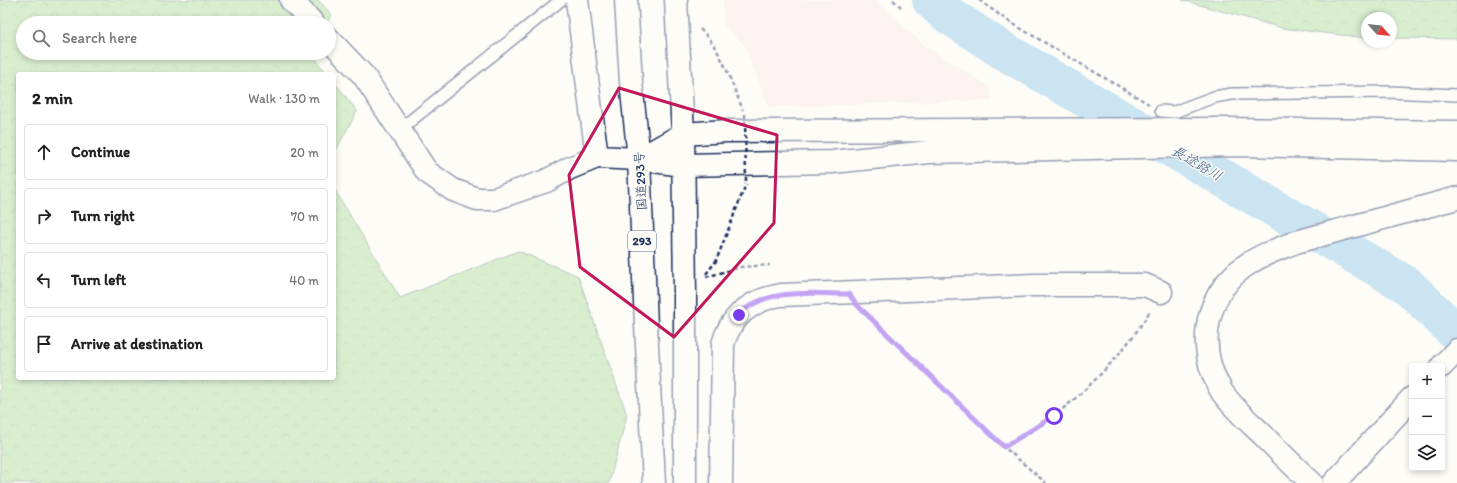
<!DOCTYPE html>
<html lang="en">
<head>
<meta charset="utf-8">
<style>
	body { margin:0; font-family:Itim,"Klee One",sans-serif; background:#f2f2f2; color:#202124 }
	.controls { position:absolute; right:12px; bottom:12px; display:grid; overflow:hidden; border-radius:4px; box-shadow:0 2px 6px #0003 }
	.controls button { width:36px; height:36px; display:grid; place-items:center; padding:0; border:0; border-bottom:1px solid #e0e0e0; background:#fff; color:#202124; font:20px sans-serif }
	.compass { position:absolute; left:1361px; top:12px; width:36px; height:36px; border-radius:50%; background:#fff; box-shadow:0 2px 6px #0003; rotate:117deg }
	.stop { position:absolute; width:12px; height:12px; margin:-9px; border:3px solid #7c3aed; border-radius:50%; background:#fff }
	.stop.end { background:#7c3aed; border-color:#fff; box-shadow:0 1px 4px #0008 }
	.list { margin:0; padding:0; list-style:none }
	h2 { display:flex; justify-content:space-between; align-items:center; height:52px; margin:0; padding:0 16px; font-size:17px }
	h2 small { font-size:13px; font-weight:400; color:#757577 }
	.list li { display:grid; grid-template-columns:26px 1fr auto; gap:12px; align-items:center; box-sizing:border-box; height:56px; margin:0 8px 8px; padding:0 8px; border:1px solid #e0e0e0; border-radius:4px }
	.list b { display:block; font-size:15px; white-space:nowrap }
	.list em { font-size:13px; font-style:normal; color:#757577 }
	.icon { flex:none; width:22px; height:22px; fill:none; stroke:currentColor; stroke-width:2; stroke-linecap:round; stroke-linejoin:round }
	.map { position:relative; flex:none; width:1457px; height:483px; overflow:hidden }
	.search { position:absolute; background:#fff; box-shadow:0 2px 6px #0003; left:16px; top:16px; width:320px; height:44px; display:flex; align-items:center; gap:10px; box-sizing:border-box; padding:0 14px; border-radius:22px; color:#757577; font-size:15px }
	.panel { position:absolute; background:#fff; box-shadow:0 2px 6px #0003; left:16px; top:72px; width:320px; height:308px; border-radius:4px }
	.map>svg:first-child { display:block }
	.built { fill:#f8e6e8 }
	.forest { fill:url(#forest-crowns); stroke:#64867e }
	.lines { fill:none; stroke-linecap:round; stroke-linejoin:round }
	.river { stroke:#8cc7ec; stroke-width:38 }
	.service-casing { stroke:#1b2f5e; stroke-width:14 }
	.minor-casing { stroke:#1b2f5e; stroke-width:25 }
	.tertiary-casing { stroke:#1b2f5e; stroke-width:25 }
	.trunk-casing { stroke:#1b2f5e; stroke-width:25 }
	.motorway-casing { stroke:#1b2f5e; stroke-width:25 }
	.path { stroke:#1b2f5e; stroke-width:2.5; stroke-dasharray:4 3; stroke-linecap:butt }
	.service { stroke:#fdfcf7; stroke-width:11 }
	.minor { stroke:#fdfcf7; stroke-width:22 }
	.tertiary { stroke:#fdfcf7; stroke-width:22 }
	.trunk { stroke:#fdfcf7; stroke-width:22 }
	.motorway { stroke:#fdfcf7; stroke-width:22 }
	.path-bridge { stroke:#1b2f5e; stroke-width:2.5; stroke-dasharray:4 3; stroke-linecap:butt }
	.route { stroke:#7c3aed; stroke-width:5 }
	.marked { fill:none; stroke:#c2185b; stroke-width:3; stroke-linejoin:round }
	.labels { text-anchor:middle; stroke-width:3; stroke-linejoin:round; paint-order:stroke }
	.shield { fill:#fdfcf7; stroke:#5f6c8c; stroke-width:1 }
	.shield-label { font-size:12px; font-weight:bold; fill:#1b2f5e }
	.street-label { font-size:13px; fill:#1b2f5e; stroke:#fdfcf7 }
	.water-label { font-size:14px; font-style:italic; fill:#3d5d89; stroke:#fdfcf7 }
</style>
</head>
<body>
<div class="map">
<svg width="1457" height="483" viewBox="0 0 1457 483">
	<defs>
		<pattern id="forest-crowns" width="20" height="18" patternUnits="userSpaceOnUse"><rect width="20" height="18" fill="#aede9e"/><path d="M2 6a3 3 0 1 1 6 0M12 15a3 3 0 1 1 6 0" fill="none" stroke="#95bf8a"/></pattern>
	</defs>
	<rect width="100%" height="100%" fill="#fdfcf7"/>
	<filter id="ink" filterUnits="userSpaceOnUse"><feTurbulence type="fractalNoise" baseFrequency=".025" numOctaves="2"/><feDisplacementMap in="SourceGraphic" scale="8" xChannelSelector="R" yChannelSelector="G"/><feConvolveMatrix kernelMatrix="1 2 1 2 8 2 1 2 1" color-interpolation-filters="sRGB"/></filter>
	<g filter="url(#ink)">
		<!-- built -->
		<polygon class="built" points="723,0 875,0 926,47 990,87 991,100 769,107 745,46 723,24"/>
		<!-- forest -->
		<g class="forest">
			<polygon points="0,0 318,0 332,15 326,23 23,23 23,53 311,53 327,74 18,74 18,378 334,378 334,189 400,298 518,251 578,276 627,415 609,483 0,483"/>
			<polygon points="1182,0 1457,0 1457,39 1391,38 1391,18 1367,18 1367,38 1282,28"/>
			<polygon points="334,82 357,111 334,154"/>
		</g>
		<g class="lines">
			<!-- river -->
			<polyline class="river" points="931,0 944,12 1002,50 1407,285 1457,334"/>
			<defs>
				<g id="service">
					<polyline points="1161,111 1174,112 1214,97 1232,94 1388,92 1457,95"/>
					<polyline points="399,130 561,0"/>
				</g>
				<g id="minor">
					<polyline points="291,0 313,23"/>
					<polyline points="577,0 597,157 639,159"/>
					<polyline points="329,39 364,76 427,172 453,190 477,199 494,199 546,181 570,168 597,157"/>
					<path d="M721,483L723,344C731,315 752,300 781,295L1034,285H1145L1161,292"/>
				</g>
				<g id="tertiary">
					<polyline points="1442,366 1457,350"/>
					<polyline points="1334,483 1412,398"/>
				</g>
				<g id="trunk">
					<polyline points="626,0 631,82 639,159 646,325 654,483"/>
					<polyline points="676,0 683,134 685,295 685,483"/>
				</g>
				<g id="motorway">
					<polyline points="639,159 683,134 726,131 1229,129 1457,132"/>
					<polyline points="639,159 683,165 832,162 930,152 1091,148 1240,145 1457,150"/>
					<path d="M1312,483C1295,467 1278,451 1262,434C1248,421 1233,408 1222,392C1194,347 1205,290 1251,262C1265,253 1281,248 1296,242L1457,198"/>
				</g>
			</defs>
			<!-- service casing -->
			<use href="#service" class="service-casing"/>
			<!-- minor casing -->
			<use href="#minor" class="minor-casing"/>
			<!-- tertiary casing -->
			<use href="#tertiary" class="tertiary-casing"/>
			<!-- trunk casing -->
			<use href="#trunk" class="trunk-casing"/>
			<!-- motorway casing -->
			<use href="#motorway" class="motorway-casing"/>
			<!-- path -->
			<g class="path">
				<polyline points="893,0 901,7"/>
				<polyline points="979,0 1008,21 1149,104"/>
				<path d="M700,29C722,49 731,83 743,110"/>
				<polyline points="706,274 716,261 746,184"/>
				<polyline points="706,277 741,267 770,265"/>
				<polyline points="866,313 1004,447 1046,483"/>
				<path d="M1004,447C1020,437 1037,427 1053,416C1087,392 1129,347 1150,311"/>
			</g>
			<!-- service -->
			<use href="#service" class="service"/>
			<!-- minor -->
			<use href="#minor" class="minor"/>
			<!-- tertiary -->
			<use href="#tertiary" class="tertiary"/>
			<!-- trunk -->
			<use href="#trunk" class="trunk"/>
			<!-- motorway -->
			<use href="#motorway" class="motorway"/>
			<!-- path-bridge -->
			<polyline class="path-bridge" points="745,114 746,184"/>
		</g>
	</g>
	<g class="lines" filter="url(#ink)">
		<!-- route -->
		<path class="route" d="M739,315C764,287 815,294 849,294L857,305L1004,447L1054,416"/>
	</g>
	<!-- marked area -->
	<path d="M0 0H1457V483H0ZM619,88L777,135L774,223L674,337L580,267L569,175Z" fill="#fdfcf7" fill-opacity=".55" fill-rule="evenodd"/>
	<path class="marked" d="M619,88L777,135L774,223L674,337L580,267L569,175Z"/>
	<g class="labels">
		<!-- shield labels -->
		<rect class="shield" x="628" y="231" width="28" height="20" rx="3"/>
		<g class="shield-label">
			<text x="642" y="245">293</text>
		</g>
		<!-- street labels -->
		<g class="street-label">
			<text transform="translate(640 181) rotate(-93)" y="5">国道293号</text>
		</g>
		<!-- water labels -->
		<g class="water-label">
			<text transform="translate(1197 163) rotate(30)" y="5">長途路川</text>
		</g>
	</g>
</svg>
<div class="controls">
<button>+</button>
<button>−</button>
<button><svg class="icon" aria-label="layers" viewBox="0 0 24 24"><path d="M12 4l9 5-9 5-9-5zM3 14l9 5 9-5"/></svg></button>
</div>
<svg class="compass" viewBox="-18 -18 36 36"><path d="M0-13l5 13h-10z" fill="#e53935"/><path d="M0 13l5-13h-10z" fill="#757577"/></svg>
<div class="stop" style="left:1054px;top:416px"></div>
<div class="stop end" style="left:739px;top:315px"></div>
<div class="search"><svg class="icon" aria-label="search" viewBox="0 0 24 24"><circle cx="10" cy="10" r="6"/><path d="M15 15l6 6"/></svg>Search here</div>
<section class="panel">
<h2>2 min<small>Walk · 130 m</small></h2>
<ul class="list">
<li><svg class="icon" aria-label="ahead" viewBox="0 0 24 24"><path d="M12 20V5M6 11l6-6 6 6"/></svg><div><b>Continue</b></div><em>20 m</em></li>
<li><svg class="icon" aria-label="right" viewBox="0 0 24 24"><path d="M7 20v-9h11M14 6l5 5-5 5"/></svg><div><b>Turn right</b></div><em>70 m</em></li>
<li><svg class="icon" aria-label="left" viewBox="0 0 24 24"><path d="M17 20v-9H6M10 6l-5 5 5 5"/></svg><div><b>Turn left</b></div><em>40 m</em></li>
<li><svg class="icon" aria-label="arrive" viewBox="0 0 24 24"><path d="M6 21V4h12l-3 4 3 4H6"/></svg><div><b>Arrive at destination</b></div></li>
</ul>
</section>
</div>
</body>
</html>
